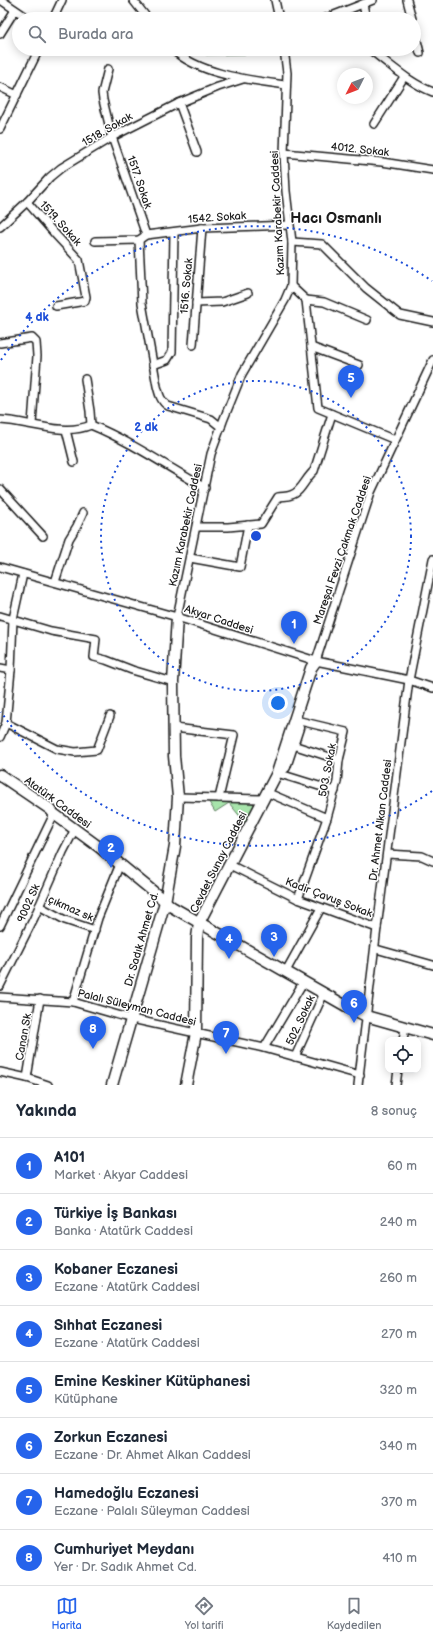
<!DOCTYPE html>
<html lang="tr">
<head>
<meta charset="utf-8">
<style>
	body { margin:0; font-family:"Balsamiq Sans",sans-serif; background:#f2f2f3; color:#1f2937 }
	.controls { position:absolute; right:12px; bottom:12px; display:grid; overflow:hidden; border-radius:8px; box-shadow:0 2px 10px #0003 }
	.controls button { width:36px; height:36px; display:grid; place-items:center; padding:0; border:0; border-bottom:1px solid #e0e1e3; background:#fff; color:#1f2937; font:20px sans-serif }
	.compass { position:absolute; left:337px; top:68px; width:36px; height:36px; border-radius:50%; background:#fff; box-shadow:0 2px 10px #0003; rotate:228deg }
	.you { position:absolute; left:278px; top:703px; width:14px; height:14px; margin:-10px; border:3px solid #fff; border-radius:50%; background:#1a73e8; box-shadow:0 0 0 6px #1a73e833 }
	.badge { display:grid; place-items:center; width:26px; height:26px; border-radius:50%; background:#2563eb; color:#fff; font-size:13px; font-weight:700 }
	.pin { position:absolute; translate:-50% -33px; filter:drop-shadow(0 1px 2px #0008) }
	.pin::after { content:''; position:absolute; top:21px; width:14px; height:12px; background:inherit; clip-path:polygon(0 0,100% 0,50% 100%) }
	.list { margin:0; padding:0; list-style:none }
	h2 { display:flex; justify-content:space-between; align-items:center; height:52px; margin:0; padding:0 16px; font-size:17px }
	h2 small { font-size:13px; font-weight:400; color:#747a83 }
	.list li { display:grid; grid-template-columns:26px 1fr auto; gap:12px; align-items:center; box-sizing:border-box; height:56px; padding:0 16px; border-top:1px solid #e0e1e3 }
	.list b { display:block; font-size:15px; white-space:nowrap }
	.list p { margin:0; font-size:13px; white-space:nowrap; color:#747a83 }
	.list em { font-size:13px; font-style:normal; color:#747a83 }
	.icon { flex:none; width:22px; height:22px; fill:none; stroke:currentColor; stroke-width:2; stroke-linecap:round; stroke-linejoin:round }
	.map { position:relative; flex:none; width:433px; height:1085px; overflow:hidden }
	.search { position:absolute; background:#fff; box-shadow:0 2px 10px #0003; left:12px; right:12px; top:12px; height:44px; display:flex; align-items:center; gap:10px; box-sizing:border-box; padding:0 14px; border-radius:22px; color:#747a83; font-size:15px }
	.sheet { height:500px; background:#fff }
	nav { display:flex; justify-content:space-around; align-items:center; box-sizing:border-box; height:56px; border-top:1px solid #e0e1e3; background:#fff; font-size:11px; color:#747a83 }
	nav a { display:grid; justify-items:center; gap:2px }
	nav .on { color:#2563eb }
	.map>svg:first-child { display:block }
	.green { fill:#a7e4ab; stroke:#628064 }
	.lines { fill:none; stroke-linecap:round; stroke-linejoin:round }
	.street-casing { stroke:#1c1c1c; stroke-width:10 }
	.secondary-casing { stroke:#1c1c1c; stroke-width:13 }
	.street { stroke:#fff; stroke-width:7 }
	.secondary { stroke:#fff; stroke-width:10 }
	.ring { fill:none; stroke:#1d4ed8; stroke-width:2; stroke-dasharray:2 4 }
	.labels { text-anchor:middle; stroke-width:3; stroke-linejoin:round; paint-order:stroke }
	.street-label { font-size:11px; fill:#1c1c1c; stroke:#fff }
	.district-label { font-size:15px; font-weight:bold; fill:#1c1c1c; stroke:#fff }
	.centre { fill:#1d4ed8; stroke:#fff; stroke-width:2 }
	.ring-label { font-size:12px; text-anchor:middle; font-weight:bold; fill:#1d4ed8; stroke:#fff; stroke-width:3; stroke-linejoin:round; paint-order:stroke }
</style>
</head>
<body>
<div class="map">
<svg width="433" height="1085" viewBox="0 0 433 1085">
	<rect width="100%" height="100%" fill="#fff"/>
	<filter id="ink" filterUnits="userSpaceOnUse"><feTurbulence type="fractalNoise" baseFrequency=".025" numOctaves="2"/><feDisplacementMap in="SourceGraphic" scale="8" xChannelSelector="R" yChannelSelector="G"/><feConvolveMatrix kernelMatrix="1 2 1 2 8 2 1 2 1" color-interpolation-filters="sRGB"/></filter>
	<g filter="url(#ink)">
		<!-- green -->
		<g class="green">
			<polygon points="205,49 250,49 251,54 206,55"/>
			<polygon points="207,799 243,800 254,804 257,808 247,825 229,803 215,812"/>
		</g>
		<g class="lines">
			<defs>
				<g id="street">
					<polyline points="1,0 29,19"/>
					<polyline points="133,0 148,19"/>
					<polyline points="275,0 279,19"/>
					<polyline points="407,0 412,19"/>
					<polyline points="363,4 366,19"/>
					<polyline points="53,19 62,0"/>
					<polyline points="324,19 373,0"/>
					<polyline points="414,28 420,53"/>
					<polyline points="0,34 15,10"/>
					<path d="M172,49C200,75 250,80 286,85"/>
					<path d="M372,49L373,52C393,67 410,83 433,92"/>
					<polyline points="108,69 102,93 103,100 112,137 146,235"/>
					<polyline points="0,87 17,95"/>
					<polyline points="179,103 197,152"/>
					<polyline points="374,124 404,77"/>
					<polyline points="0,129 39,49"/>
					<polyline points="284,153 382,162 433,170"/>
					<polyline points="27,202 54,233 79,260 86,297 85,301 56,306"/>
					<polyline points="0,227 27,202 50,177 61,168 112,137 179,103 218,87 243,79"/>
					<path d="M139,240L142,303L157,386C159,394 161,402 168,406L211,419L221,427"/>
					<polyline points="95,241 139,240 146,235 202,228 289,225"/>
					<polyline points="292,242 322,244 366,288 400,315 433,322"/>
					<polyline points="291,286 306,300 318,408 395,440"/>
					<polyline points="306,300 324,302 367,320"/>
					<polyline points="196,303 222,302 248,293"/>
					<polyline points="0,343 32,338 36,342 37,356 32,424"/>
					<polyline points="193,345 202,228"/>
					<polyline points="311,347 359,365"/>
					<polyline points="153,365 167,360 172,352 174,232"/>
					<polyline points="85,379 90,411 91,425"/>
					<path d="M0,420C29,421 63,437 91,425C130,441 168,467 205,488"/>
					<polyline points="66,430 74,462"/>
					<polyline points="0,489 43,536"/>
					<path d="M197,527H228L261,524L278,497C282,496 287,497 291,495C301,493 306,477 314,471L332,414"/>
					<polyline points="190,558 240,567 248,525"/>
					<polyline points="0,567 177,617 316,661 409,680 433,688"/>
					<polyline points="55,582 69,539 77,526 83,513"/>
					<polyline points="0,616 51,631 96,639 94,657 106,660 132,670 173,682"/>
					<polyline points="177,617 211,454 223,421 242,374 285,300 291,286 292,242 286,191 284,153 287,73 284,49"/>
					<polyline points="316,661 371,492 433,360"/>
					<polyline points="0,668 11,670"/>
					<polyline points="6,723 57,749 75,752 97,750 110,716"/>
					<polyline points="174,728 234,735 219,798"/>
					<polyline points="0,737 6,723 11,670 13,619 23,574"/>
					<polyline points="293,745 339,760"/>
					<polyline points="277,773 335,791"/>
					<polyline points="266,792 327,818 337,782 339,760 346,732 300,721"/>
					<polyline points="178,797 263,799"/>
					<polyline points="387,854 422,856 433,861"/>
					<polyline points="230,865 298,899 377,928"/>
					<polyline points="298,899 327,818"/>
					<polyline points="39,906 65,920 95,930"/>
					<polyline points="0,926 54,814"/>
					<polyline points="376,949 433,965"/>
					<polyline points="286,971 321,908"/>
					<polyline points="0,986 34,918 63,852 75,829"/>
					<polyline points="0,997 73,1002 132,1019 264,1048 360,1075"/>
					<polyline points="73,1002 98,918 120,864"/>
					<polyline points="403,1040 405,1028"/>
					<polyline points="264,1048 304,981"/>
					<polyline points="295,1057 324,993"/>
					<polyline points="0,1072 27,1078 48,1085"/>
					<polyline points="27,1078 40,999"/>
					<polyline points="358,1085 377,928 409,680 433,559"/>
					<polyline points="396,1085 398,1070"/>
				</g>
				<g id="secondary">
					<polyline points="277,773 285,767 298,728"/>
					<polyline points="0,775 50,809 54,814 99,847 172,907 346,1006 366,1016 433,1035"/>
					<polyline points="112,1085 165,902 175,846 178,797 174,756 173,682 177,617"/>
					<polyline points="186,1085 196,1033 197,938 199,923 277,773 311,668 316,661"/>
				</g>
			</defs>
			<!-- street casing -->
			<use href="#street" class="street-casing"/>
			<!-- secondary casing -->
			<use href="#secondary" class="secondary-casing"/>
			<!-- street -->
			<use href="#street" class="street"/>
			<!-- secondary -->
			<use href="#secondary" class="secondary"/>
		</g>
	</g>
	<!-- distance rings -->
	<g class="ring">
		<circle cx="256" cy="536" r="155"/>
		<path d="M432 791A310 310 0 0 1 1 712M1 360A310 310 0 0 1 432 281"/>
	</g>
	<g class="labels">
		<!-- street labels -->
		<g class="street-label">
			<text transform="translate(107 129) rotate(-30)" y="4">1518. Sokak</text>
			<text transform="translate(360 149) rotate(6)" y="4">4012. Sokak</text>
			<text transform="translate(140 182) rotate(71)" y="4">1517. Sokak</text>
			<text transform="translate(277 213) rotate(-93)" y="4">Kazım Karabekir Caddesi</text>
			<text transform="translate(217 217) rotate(-4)" y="4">1542. Sokak</text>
			<text transform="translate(61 223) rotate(48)" y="4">1519. Sokak</text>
			<text transform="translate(186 286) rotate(-85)" y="4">1516. Sokak</text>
			<text transform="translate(185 525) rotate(-78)" y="4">Kazım Karabekir Caddesi</text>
			<text transform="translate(342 550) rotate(-71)" y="4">Mareşal Fevzi Çakmak Caddesi</text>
			<text transform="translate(219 619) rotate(18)" y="4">Akyar Caddesi</text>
			<text transform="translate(327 770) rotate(-79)" y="4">503. Sokak</text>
			<text transform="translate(58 802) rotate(36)" y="4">Atatürk Caddesi</text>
			<text transform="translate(380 820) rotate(-83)" y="4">Dr. Ahmet Alkan Caddesi</text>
			<text transform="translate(218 862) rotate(-63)" y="4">Cevdet Sunay Caddesi</text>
			<text transform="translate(329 897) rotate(21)" y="4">Kadir Çavuş Sokak</text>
			<text transform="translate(28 903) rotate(-66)" y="4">9002 Sk</text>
			<text transform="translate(71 908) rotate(24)" y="4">çıkmaz sk</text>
			<text transform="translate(141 939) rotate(-74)" y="4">Dr. Sadık Ahmet Cd.</text>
			<text transform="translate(137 1007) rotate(14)" y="4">Palalı Süleyman Caddesi</text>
			<text transform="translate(300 1020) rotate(-65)" y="4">502. Sokak</text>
			<text transform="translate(23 1037) rotate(-80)" y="4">Canan Sk</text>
		</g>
		<!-- district labels -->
		<g class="district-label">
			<text x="336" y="223">Hacı Osmanlı</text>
		</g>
	</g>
	<circle cx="256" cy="536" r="6" class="centre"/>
	<g class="ring-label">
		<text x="37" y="321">4 dk</text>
		<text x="146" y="431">2 dk</text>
	</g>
</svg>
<div class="controls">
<button><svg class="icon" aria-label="locate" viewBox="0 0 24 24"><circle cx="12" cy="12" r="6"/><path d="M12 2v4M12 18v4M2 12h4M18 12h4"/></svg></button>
</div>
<svg class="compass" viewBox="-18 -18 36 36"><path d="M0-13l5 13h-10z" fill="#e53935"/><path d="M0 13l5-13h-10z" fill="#747a83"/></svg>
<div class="you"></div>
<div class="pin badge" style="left:294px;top:644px">1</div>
<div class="pin badge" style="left:111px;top:868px">2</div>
<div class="pin badge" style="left:274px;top:957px">3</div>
<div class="pin badge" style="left:229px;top:959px">4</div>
<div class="pin badge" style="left:351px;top:398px">5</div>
<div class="pin badge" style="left:354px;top:1023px">6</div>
<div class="pin badge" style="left:226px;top:1054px">7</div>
<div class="pin badge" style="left:93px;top:1049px">8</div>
<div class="search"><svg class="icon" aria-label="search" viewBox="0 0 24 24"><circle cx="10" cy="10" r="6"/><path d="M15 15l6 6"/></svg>Burada ara</div>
</div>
<section class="sheet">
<h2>Yakında<small>8 sonuç</small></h2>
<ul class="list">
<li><span class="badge">1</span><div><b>A101</b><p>Market · Akyar Caddesi</p></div><em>60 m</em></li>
<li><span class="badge">2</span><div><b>Türkiye İş Bankası</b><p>Banka · Atatürk Caddesi</p></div><em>240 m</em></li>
<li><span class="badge">3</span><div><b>Kobaner Eczanesi</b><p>Eczane · Atatürk Caddesi</p></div><em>260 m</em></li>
<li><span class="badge">4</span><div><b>Sıhhat Eczanesi</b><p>Eczane · Atatürk Caddesi</p></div><em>270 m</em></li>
<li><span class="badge">5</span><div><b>Emine Keskiner Kütüphanesi</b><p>Kütüphane</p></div><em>320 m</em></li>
<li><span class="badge">6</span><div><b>Zorkun Eczanesi</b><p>Eczane · Dr. Ahmet Alkan Caddesi</p></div><em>340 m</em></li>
<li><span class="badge">7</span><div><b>Hamedoğlu Eczanesi</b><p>Eczane · Palalı Süleyman Caddesi</p></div><em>370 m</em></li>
<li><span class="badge">8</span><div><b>Cumhuriyet Meydanı</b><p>Yer · Dr. Sadık Ahmet Cd.</p></div><em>410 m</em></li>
</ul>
</section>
<nav>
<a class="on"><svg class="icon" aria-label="map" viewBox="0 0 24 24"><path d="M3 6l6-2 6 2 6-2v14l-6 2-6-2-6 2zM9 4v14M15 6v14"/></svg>Harita</a>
<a><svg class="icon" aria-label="directions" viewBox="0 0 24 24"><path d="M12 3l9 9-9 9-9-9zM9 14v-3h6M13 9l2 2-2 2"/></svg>Yol tarifi</a>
<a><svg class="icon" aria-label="saved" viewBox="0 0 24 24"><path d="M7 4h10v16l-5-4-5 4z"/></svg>Kaydedilen</a>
</nav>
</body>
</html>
